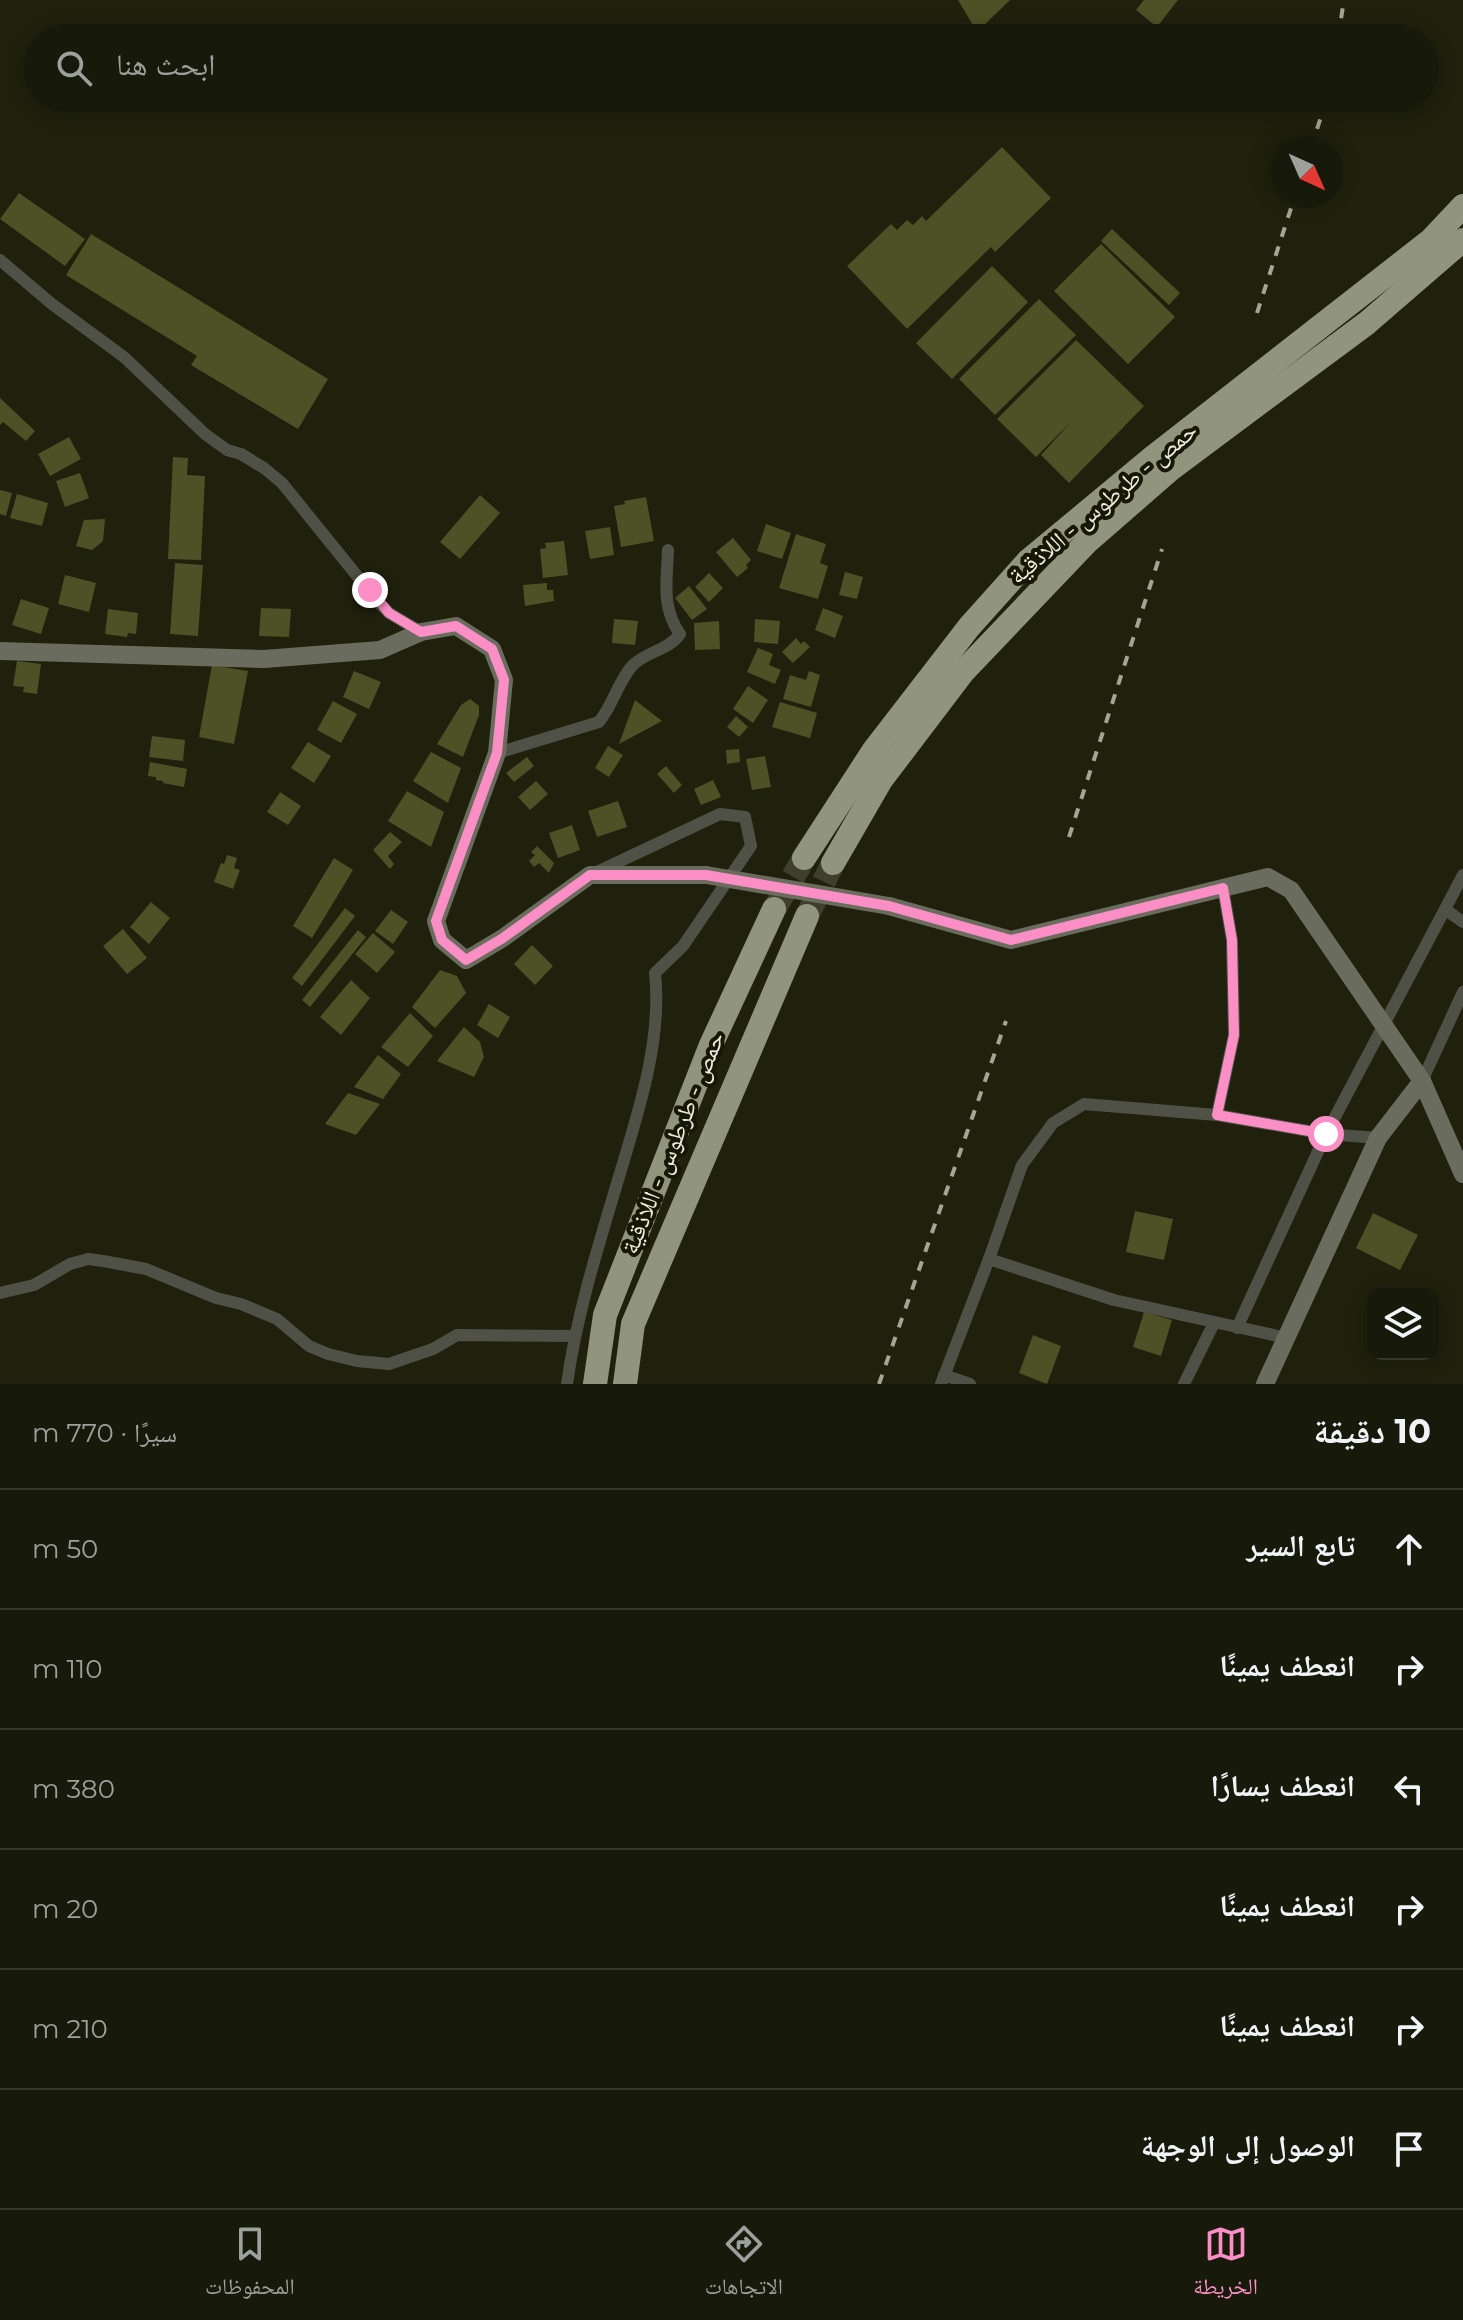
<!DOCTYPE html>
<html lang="ar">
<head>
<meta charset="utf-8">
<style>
	body { margin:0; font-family:Montserrat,"Noto Naskh Arabic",sans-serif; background:#202213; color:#f1f3f6; direction:rtl }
	.controls { position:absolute; right:24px; bottom:24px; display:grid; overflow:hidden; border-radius:16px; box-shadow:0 4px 20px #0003 }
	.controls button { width:72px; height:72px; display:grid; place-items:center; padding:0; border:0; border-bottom:2px solid #36382b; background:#17190a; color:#f1f3f6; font:40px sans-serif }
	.compass { position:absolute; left:1271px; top:136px; width:72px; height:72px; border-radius:50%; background:#17190a; box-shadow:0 4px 20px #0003; rotate:135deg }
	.stop { position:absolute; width:24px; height:24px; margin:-18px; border:6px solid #fb8fc5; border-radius:50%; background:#fff }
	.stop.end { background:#fb8fc5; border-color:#fff; box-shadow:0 2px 8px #0008 }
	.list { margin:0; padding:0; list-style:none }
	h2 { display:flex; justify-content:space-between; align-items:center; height:104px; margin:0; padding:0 32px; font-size:34px }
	h2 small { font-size:26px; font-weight:400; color:#9ea09c }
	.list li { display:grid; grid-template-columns:52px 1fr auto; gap:24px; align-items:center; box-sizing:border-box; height:120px; padding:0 32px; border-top:2px solid #36382b }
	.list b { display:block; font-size:30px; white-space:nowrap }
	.list em { font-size:26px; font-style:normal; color:#9ea09c }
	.icon { flex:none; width:44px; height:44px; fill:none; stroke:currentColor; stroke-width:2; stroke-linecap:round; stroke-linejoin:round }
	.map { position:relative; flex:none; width:1463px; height:1384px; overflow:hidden; direction:ltr }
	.search { position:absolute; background:#17190a; box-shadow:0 4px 20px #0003; left:24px; right:24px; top:24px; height:88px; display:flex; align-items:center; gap:20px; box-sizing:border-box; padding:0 28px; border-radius:44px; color:#9ea09c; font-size:30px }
	.sheet { height:824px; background:#17190a }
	nav { display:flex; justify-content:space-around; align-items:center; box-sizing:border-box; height:112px; border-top:2px solid #36382b; background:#17190a; font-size:22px; color:#9ea09c }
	nav a { display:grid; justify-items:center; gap:4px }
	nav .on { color:#fb8fc5 }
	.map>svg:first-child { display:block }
	.building { fill:#4d5125 }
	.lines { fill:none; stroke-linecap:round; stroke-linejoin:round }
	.highway-tunnel { stroke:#3e402d; stroke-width:24; stroke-dasharray:24 12; stroke-linecap:butt }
	.street { stroke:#4f5147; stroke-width:12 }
	.secondary { stroke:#6a6c5d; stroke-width:18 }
	.highway { stroke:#92957e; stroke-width:24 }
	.rail { stroke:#a3a595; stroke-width:4; stroke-dasharray:10 10; stroke-linecap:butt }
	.secondary-bridge { stroke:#6a6c5d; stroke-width:18 }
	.route { stroke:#fb8fc5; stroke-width:10 }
	.labels { text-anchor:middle; stroke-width:8; stroke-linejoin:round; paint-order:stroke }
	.street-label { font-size:24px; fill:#ebede0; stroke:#161805 }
</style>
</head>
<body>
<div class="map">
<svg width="1463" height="1384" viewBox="0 0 1463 1384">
	<rect width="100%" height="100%" fill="#1f210d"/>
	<!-- building -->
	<g class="building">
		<polygon points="958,0 1010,0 977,32"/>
		<polygon points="1144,0 1178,0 1157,27 1136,10"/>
		<polygon points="1002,147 1051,198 995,252 991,247 907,329 847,266 891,224 897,230 907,220 913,225 922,216 926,221"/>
		<polygon points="19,193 85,239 65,266 0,219"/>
		<polygon points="1112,229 1180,293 1169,305 1101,241"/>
		<polygon points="91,234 328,379 298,429 191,365 197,356 66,275"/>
		<polygon points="1101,244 1175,317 1128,364 1054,291"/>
		<polygon points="992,266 1028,302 952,379 916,343"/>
		<polygon points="1039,299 1076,335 995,415 959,379"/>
		<polygon points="1076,340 1144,406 1069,483 1041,455 1072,421 1036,457 997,419"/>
		<polygon points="0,398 35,431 26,441 3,422 0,425"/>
		<polygon points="69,437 81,459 50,476 38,454"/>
		<polygon points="173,457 188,458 187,475 205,476 201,560 168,559"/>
		<polygon points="80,473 89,498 65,507 56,481"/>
		<polygon points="0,490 12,493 6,516 0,514"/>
		<polygon points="17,494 48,503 42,526 10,518"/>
		<polygon points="480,495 500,513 460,559 440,542"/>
		<polygon points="646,497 654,541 621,547 614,506 625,504 624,501"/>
		<polygon points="105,519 103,541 92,550 76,546 84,520"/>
		<polygon points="766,524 791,533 782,559 757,551"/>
		<polygon points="610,527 614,555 590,559 585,531"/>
		<polygon points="796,534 826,544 820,563 828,566 818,599 779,588"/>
		<polygon points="733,538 751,560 746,565 748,568 737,577 716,552"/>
		<polygon points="564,541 568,575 543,578 540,549 546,548 545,543"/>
		<polygon points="175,563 203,565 198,636 170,634"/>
		<polygon points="845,572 863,577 857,599 839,595"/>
		<polygon points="709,573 723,588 709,602 695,587"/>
		<polygon points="65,575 96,583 89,612 58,604"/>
		<polygon points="547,583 547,590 553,590 554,601 525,606 523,585"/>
		<polygon points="689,586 707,609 692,620 675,598"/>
		<polygon points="21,599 49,608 41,634 12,625"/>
		<polygon points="261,608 291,609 289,637 259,636"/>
		<polygon points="823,608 843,616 835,638 815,630"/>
		<polygon points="108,609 138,613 136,634 128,633 127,637 105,634"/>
		<polygon points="614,619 638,621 635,645 612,643"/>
		<polygon points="755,619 780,621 778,644 754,642"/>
		<polygon points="719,621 720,649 695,650 694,623"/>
		<polygon points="796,638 801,644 804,641 810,647 793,663 782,652"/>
		<polygon points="758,648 773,654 769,665 781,670 775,684 747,672"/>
		<polygon points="17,661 41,664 37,694 23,692 24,687 13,686"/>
		<polygon points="212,665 248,671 234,744 199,737"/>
		<polygon points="354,671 381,682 369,709 343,697"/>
		<polygon points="809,671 820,675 811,707 783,699 790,675 806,680"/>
		<polygon points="748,686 768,700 753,723 733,709"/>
		<polygon points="470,699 479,706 479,715 463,757 437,744 461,705"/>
		<polygon points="635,700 662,721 619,744"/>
		<polygon points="333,701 357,714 341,743 317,730"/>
		<polygon points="780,702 817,713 810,738 772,727"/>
		<polygon points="736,716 748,727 739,737 727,727"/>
		<polygon points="152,736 185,740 183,761 149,757"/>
		<polygon points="308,742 331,756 314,783 291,768"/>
		<polygon points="608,746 623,755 609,777 595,768"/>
		<polygon points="739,749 740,762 727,764 726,750"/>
		<polygon points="431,752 461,768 448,803 413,781"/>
		<polygon points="765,756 771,787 752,790 746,759"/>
		<polygon points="527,757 534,766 514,782 506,773"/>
		<polygon points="150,762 187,769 184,787 163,783 163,781 156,780 156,777 148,776"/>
		<polygon points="666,766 682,785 674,793 657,774"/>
		<polygon points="713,780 721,797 701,805 694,789"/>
		<polygon points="536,781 548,794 530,810 518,797"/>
		<polygon points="407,791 444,812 431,847 388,821"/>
		<polygon points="280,792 301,806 288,825 267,812"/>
		<polygon points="618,801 627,827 597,837 588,811"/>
		<polygon points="572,825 580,850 558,858 549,833"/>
		<polygon points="390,832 402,842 388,856 394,864 390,869 373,850"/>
		<polygon points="537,846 554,863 549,873 539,863 534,867 529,861 535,855 531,852"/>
		<polygon points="227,855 237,858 234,868 240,870 233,889 214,882 221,863 224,864"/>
		<polygon points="334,858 353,870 312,938 293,926"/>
		<polygon points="151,902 170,918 149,944 130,927"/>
		<polygon points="345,908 355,916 302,986 292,978"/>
		<polygon points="391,910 408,922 393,944 375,931"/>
		<polygon points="123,929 147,958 127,974 103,946"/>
		<polygon points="358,930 366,937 310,1007 302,1000"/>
		<polygon points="373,933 395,952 377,973 355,954"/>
		<polygon points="532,945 553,966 535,985 514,964"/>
		<polygon points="440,970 457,976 466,993 435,1028 412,1007"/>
		<polygon points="351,980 370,998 341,1035 320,1017"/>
		<polygon points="489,1004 510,1017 498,1038 477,1025"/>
		<polygon points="410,1013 433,1036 408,1067 381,1047"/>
		<polygon points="464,1027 480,1042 484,1057 474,1077 437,1061"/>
		<polygon points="378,1055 401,1074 383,1099 354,1087"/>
		<polygon points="348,1093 380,1104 356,1135 325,1124"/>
		<polygon points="1135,1211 1173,1219 1164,1260 1126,1252"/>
		<polygon points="1373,1213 1418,1235 1400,1270 1356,1248"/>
		<polygon points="1144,1312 1172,1320 1161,1356 1133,1347"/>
		<polygon points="1033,1335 1061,1346 1047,1384 1019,1373"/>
	</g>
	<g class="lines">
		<!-- highway-tunnel -->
		<g class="highway-tunnel">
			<polyline points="775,908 804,858"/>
			<polyline points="808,914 833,863"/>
		</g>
		<!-- street -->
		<g class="street">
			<polyline points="0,260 52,304 124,357 205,434 227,450 241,454 264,468 282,483 379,603 389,613 421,632"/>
			<path d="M497,753L599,722C613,705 618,682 632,666C646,651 668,651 680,634C661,607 667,581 668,550"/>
			<polyline points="1446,910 1463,922"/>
			<polyline points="1422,1081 1463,992"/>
			<polyline points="1217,1115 1234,1035 1232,940 1223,888"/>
			<polyline points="989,1259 1114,1300 1287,1338"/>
			<polyline points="0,1293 34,1285 70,1264 88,1259 103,1261 146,1269 216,1298 241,1304 277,1319 309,1346 328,1354 357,1361 389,1364 433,1349 457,1335 574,1336"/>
			<polyline points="1237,1328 1326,1134 1463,875"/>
			<polyline points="944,1375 970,1384"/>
			<path d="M567,1384C577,1311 600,1241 621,1170C640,1107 662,1038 655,973L683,946L751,846L745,817L720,814L597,872"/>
			<polyline points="941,1384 989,1259 1022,1165 1053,1123 1084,1104 1217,1115 1326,1134 1378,1138"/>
			<polyline points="1184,1384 1214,1323"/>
		</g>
		<!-- secondary -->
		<g class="secondary">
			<polyline points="0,651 264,659 380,650 421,632 456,626 492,649 504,680 497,753 436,921 442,940 466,960 503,938 590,875 706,875"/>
			<polyline points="889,906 1011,940 1268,877 1291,890 1422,1081 1463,1174"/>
			<polyline points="1265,1384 1378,1138 1422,1081"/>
		</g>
		<!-- highway -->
		<g class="highway">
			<polyline points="804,858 874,750 969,627 1028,561 1152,458 1431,240 1463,206"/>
			<polyline points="833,863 881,780 963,672 1087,542 1172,468 1367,323 1463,240"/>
			<polyline points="595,1384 605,1315 711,1045 774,909"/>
			<polyline points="625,1384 633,1324 807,916"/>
		</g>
		<!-- rail -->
		<g class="rail">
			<polyline points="1338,38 1344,0"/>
			<polyline points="1311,148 1327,98"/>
			<polyline points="1257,313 1295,196"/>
			<polyline points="1069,837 1162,549"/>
			<polyline points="879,1384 1006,1021"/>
		</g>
		<!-- secondary-bridge -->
		<polyline class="secondary-bridge" points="706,875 889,906"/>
	</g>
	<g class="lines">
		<!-- route -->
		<polyline class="route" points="370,590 389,613 421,632 456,626 492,649 504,680 497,753 436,921 442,940 466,960 503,938 590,875 706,875 889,906 1011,940 1223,888 1232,940 1234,1035 1217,1115 1326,1134"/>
	</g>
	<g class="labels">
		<!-- street labels -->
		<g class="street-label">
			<text transform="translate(1103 503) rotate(-40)" y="8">حمص - طرطوس - اللاذقية</text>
			<text transform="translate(673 1143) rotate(-68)" y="8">حمص - طرطوس - اللاذقية</text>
		</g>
	</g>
</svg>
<div class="controls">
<button><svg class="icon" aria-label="layers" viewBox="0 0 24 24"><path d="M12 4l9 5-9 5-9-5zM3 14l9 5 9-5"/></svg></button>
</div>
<svg class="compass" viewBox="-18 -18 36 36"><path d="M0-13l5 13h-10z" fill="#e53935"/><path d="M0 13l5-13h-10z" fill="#9ea09c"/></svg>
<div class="stop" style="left:1326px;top:1134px"></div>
<div class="stop end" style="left:370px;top:590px"></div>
<div class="search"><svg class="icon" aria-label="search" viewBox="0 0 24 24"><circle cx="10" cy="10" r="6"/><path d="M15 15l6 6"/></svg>ابحث هنا</div>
</div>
<section class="sheet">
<h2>10 دقيقة<small>سيرًا · 770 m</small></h2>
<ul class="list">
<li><svg class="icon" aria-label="ahead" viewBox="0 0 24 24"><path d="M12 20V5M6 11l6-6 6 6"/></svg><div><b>تابع السير</b></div><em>50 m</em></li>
<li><svg class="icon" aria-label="right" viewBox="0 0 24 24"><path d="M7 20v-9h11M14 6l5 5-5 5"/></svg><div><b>انعطف يمينًا</b></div><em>110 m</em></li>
<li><svg class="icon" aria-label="left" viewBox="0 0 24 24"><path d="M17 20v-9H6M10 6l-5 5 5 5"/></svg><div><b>انعطف يسارًا</b></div><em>380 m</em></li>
<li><svg class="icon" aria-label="right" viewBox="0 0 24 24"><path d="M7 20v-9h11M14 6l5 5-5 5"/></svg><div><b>انعطف يمينًا</b></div><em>20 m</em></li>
<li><svg class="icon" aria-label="right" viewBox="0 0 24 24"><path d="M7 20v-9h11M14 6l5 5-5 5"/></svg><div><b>انعطف يمينًا</b></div><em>210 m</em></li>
<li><svg class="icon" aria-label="arrive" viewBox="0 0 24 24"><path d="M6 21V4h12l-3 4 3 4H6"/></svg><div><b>الوصول إلى الوجهة</b></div></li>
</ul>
</section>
<nav>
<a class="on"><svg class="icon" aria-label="map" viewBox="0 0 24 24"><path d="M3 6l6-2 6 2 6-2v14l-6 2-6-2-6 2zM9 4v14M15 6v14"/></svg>الخريطة</a>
<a><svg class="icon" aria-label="directions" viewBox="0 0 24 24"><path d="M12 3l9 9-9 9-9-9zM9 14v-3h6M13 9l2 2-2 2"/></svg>الاتجاهات</a>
<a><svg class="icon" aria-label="saved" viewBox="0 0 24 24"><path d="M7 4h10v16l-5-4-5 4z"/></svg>المحفوظات</a>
</nav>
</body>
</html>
